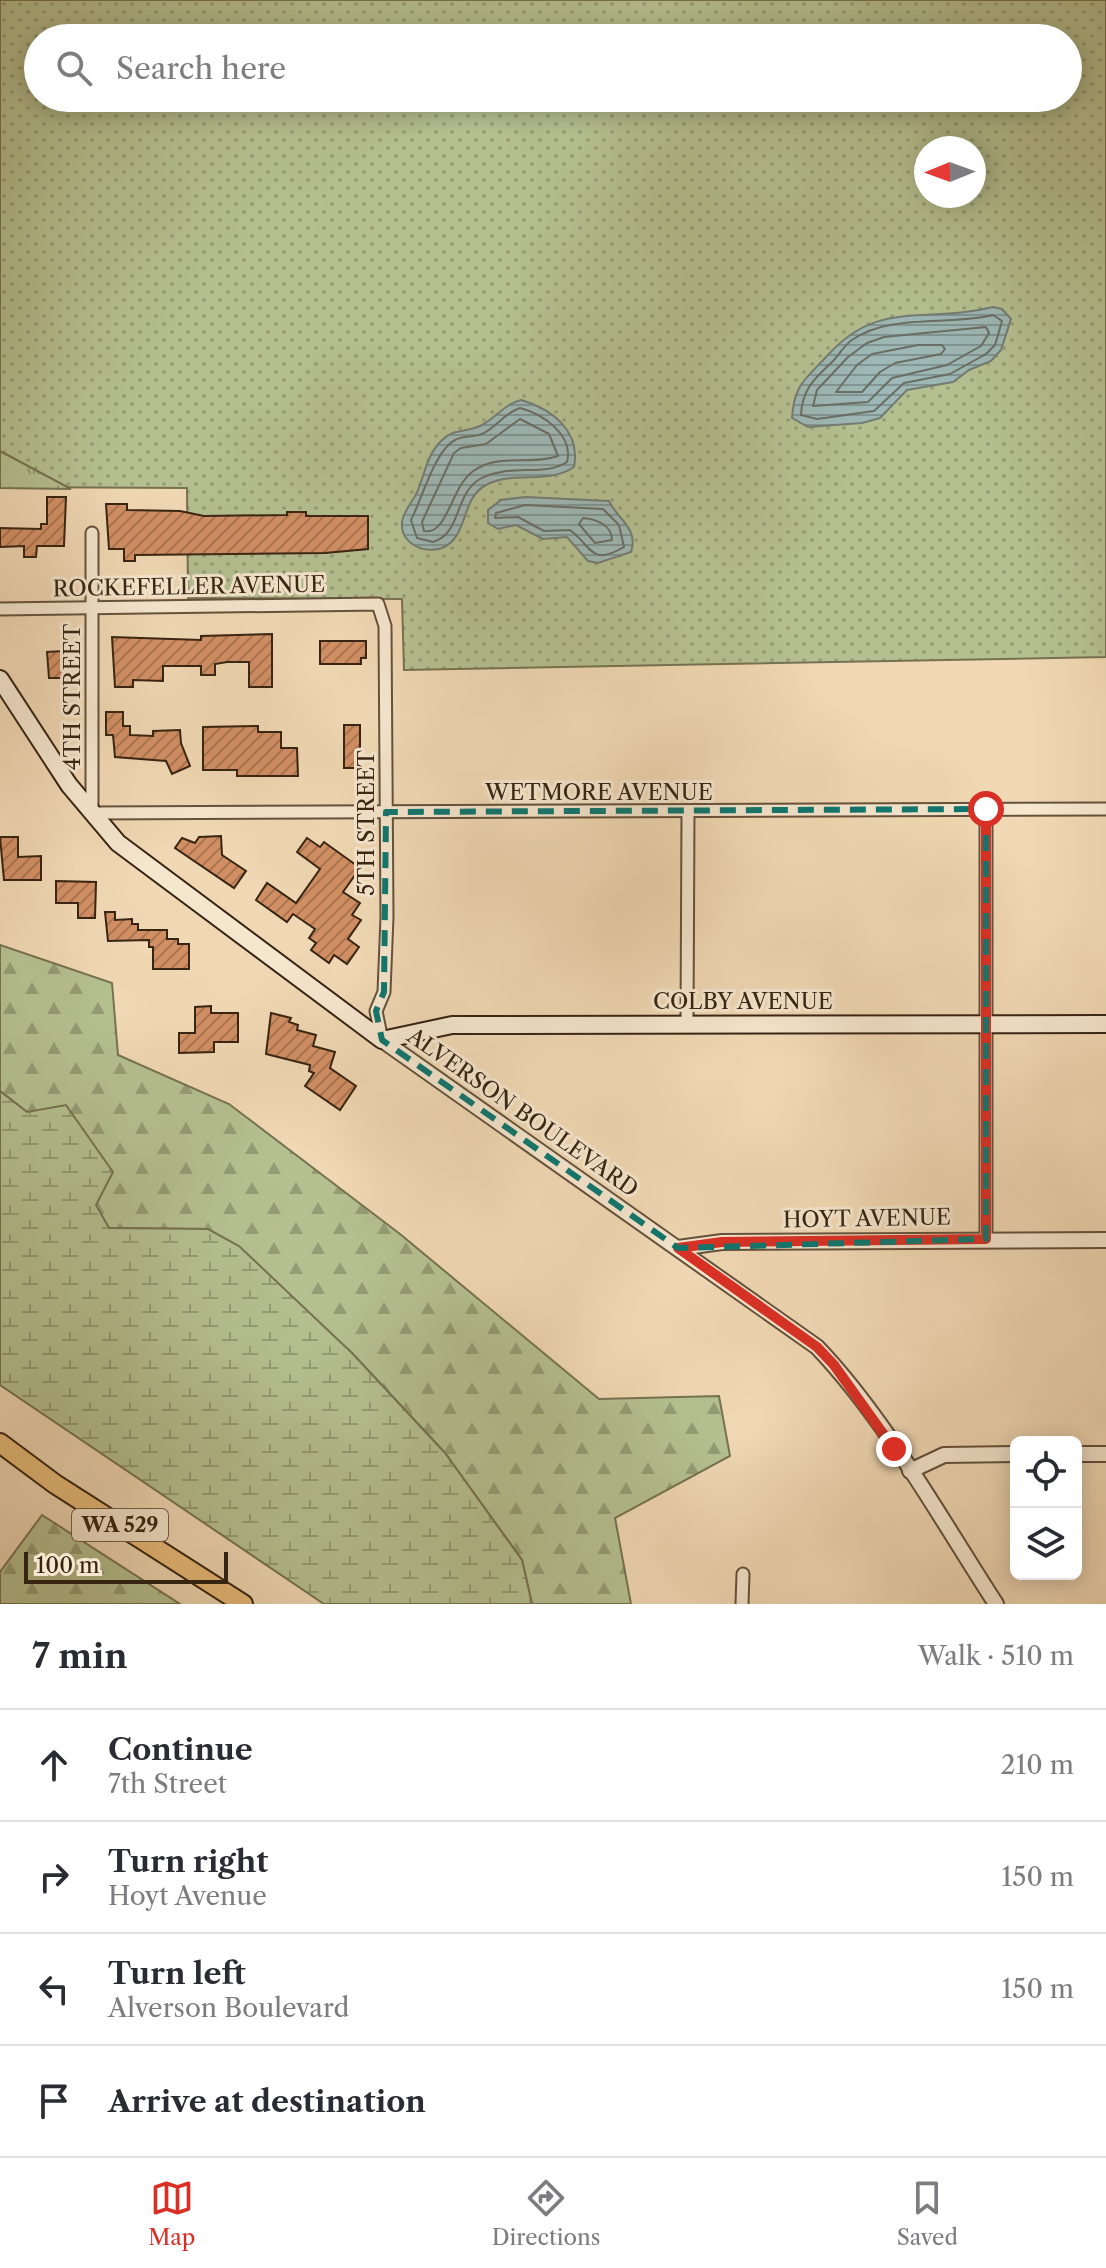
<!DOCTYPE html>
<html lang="en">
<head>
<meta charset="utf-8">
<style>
	body { margin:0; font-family:"Libre Caslon Text",serif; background:#f7f7f7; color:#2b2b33 }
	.controls { position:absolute; right:24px; bottom:24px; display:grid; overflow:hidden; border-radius:12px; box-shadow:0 4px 20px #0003 }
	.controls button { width:72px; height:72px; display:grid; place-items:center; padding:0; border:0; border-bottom:2px solid #e1e1e2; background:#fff; color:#2b2b33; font:40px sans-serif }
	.compass { position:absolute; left:914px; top:136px; width:72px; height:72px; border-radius:50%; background:#fff; box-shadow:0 4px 20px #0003; rotate:269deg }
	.scale { position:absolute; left:24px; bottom:20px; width:204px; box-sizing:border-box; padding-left:8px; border:4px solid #372412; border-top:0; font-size:22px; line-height:28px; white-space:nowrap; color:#372412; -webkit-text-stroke:6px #f5e6ce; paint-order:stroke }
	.stop { position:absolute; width:24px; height:24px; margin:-18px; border:6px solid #d93025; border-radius:50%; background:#fff }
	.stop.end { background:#d93025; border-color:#fff; box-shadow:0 2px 8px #0008 }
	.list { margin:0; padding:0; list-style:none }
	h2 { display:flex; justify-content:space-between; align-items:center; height:104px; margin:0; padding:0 32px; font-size:34px }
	h2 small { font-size:26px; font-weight:400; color:#7c7c81 }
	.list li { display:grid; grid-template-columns:52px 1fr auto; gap:24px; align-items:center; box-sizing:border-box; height:112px; padding:0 32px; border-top:2px solid #e1e1e2 }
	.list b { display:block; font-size:30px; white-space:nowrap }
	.list p { margin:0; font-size:26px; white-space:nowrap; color:#7c7c81 }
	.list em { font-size:26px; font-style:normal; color:#7c7c81 }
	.icon { flex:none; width:44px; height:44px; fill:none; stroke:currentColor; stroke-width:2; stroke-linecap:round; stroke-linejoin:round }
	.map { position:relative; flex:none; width:1106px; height:1604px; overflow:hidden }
	.search { position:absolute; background:#fff; box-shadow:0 4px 20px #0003; left:24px; right:24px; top:24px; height:88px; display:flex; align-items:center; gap:20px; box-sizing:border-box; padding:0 28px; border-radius:44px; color:#7c7c81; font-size:30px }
	.sheet { height:552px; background:#fff }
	nav { display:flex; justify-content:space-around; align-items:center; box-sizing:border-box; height:112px; border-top:2px solid #e1e1e2; background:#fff; font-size:22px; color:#7c7c81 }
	nav a { display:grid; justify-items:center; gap:4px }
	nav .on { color:#d93025 }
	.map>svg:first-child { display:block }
	.grass { fill:url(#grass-dots); stroke:#767252; stroke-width:2; fill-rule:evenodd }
	.forest { fill:url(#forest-firs); stroke:#767252; stroke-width:2 }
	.wetland { fill:url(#wetland-marsh); stroke:#767252; stroke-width:2 }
	.park { fill:url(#park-tufts); stroke:#767252; stroke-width:2 }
	.water { fill:url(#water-rules); stroke:#747d74; stroke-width:2 }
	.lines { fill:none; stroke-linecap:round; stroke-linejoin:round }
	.shore { stroke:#6a6e64; stroke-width:2 }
	.building { fill:url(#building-hatch); stroke:#372412; stroke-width:2 }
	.minor-casing { stroke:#65513a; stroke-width:15 }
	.tertiary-casing { stroke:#65513a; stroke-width:18 }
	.secondary-casing { stroke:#372412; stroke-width:20 }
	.primary-casing { stroke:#372412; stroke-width:22 }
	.minor { stroke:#f5e6ce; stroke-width:11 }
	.tertiary { stroke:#f5e6ce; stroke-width:14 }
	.secondary { stroke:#f5e6ce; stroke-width:16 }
	.primary { stroke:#e8bc7a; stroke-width:18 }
	.route { stroke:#d93025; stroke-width:10 }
	.marked { fill:none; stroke:#0f766e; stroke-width:6; stroke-dasharray:16 10; stroke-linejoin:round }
	.labels { text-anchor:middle; stroke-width:6; stroke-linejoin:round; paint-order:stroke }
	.shield { fill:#f5e6ce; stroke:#705e4a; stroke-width:2 }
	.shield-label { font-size:20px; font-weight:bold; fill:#372412 }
	.street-label { font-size:22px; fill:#372412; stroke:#f5e6ce }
</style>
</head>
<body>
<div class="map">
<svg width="1106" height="1604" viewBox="0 0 1106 1604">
	<defs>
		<pattern id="grass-dots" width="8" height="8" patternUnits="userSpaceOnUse" patternTransform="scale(2)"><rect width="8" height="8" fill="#b5c091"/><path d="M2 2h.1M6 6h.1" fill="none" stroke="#949c75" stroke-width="1.8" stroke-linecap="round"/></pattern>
		<pattern id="forest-firs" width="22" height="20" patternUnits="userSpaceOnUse" patternTransform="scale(2)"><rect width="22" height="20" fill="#b5c091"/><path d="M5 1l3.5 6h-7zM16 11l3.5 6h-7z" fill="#949c75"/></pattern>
		<pattern id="wetland-marsh" width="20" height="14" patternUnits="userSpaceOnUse" patternTransform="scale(2)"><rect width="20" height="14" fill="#b5c091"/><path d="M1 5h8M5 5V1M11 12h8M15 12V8" fill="none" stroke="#949c75"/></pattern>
		<pattern id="park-tufts" width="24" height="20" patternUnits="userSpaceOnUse" patternTransform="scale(2)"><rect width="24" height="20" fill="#b5c091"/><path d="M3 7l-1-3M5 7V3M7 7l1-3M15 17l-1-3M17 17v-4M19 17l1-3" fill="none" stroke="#949c75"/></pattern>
		<pattern id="water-rules" width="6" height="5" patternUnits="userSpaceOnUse" patternTransform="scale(2)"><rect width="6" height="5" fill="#9db8b6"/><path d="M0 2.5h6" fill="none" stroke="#819593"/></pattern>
		<pattern id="building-hatch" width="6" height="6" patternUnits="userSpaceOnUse" patternTransform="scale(2)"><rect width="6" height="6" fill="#d28f64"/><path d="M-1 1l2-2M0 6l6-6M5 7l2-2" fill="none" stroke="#ab7551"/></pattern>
	</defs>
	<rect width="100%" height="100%" fill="#f0d8b4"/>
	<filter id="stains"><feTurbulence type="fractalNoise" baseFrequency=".0025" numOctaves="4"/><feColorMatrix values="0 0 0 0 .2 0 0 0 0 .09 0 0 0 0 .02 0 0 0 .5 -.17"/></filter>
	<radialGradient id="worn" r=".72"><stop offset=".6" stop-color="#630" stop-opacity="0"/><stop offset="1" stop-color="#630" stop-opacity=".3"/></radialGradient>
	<!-- grass -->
	<path class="grass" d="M0,0H1106V657L404,670L402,599L188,598L187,488L0,487ZM38,38H1068V98H38ZM926,148H974V196H926Z"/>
	<!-- forest -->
	<g class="forest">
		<polygon points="0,945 112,983 118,1055 229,1104 400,1234 599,1399 719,1396 730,1456 615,1518 631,1604 532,1604 522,1560 445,1453 352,1353 208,1229 109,1228 27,1112 0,1091"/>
		<polygon points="42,1515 180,1604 0,1604 0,1572"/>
	</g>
	<!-- wetland -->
	<polygon class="wetland" points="0,1091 27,1112 66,1105 113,1172 96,1205 109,1228 208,1229 239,1246 352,1353 445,1453 522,1560 532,1604 324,1604 0,1385"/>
	<!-- park -->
	<polygon class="park" points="0,451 71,489 0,488"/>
	<!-- water -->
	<g class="water">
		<path d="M993,307L1002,309L1011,319L1001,350L991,361L969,370L953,382L907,390L880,418L862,423L808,427L792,418C794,384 806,379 827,356C878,298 927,324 993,307Z"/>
		<path d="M521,400C552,409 581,431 574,467C548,485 515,470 486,485C460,499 469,537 442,548C423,555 396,541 403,518C406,508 414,500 418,490C425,473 427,455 441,441C453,428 465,433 480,426C495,419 504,404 521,400Z"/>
		<path d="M525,497L609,501C617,519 639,528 631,552L598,563L588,561L567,537L543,539L516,525L498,529L488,523V510L501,500Z"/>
	</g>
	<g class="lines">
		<!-- shore -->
		<g class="shore">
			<path d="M993,315L1002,321L995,345L986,354L950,374L904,383L874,411L817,419L801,415C802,390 814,379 831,363C839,356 843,346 852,340C890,313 949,326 993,315Z"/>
			<polygon points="986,327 989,333 981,346 947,365 892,378 868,402 813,406 817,390 848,357 867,343 884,337"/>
			<polygon points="918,345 942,345 945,349 941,354 895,363 880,372 862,392 836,392 857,365 872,354"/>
			<path d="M520,408C543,414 574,435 567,462C545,477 508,463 480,479C454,494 462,533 433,542L417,538L411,520C422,499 435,450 455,440C463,435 475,438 484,433C497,426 506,412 520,408Z"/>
			<path d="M520,419L549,434L558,456C530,466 498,452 472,472C451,488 447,536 424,531L422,522L454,453L461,448L486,444Z"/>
			<path d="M525,505L603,509L619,525L624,547C590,567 592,546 570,530L544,531L518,517L495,518L496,513Z"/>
			<path d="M583,518C596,519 612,525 612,540L595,543L579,524Z"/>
		</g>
	</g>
	<!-- building -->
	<g class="building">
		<polygon points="47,497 66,497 64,546 37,546 36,557 24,557 24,546 0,547 0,528 41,529 41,524 47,524"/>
		<polygon points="106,504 127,504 127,510 180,511 204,516 287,515 287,512 306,512 306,516 368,516 368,549 325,553 135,555 135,561 124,561 124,549 109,549"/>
		<polygon points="272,634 272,687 249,687 249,662 227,662 215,664 215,675 201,675 201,666 163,666 163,681 133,680 133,687 115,687 112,637 201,640 201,636"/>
		<polygon points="320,641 366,641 366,658 361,658 361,664 320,664"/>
		<polygon points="63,651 64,678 49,678 47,652"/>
		<polygon points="106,712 123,712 123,726 130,726 130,735 153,736 153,731 180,730 181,743 190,766 172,774 166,761 115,757 113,735 106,735"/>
		<rect x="344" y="725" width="16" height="43"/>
		<polygon points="258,726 258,732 281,732 281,748 297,748 298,776 237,776 237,770 203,770 203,727"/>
		<polygon points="221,836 222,855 246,871 234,888 175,848 182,838 195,843 199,837"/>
		<polygon points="0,837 18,837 18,857 41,856 41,880 4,880"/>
		<polygon points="307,838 320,847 324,842 360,868 343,892 360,903 352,915 361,920 348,939 359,947 347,964 334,955 329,963 311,950 316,943 309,938 315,929 293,914 287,922 256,900 267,883 296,903 320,869 297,852"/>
		<polygon points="56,881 96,882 95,918 78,918 78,903 56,903"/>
		<polygon points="105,912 115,912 115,920 132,919 132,924 138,924 138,930 167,930 167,939 178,939 178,944 189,944 189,969 153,969 153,947 149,947 149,940 108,941"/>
		<polygon points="211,1006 211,1013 238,1013 238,1042 214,1042 214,1052 179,1053 179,1033 195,1033 195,1007"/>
		<polygon points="271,1013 291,1018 289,1022 298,1025 297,1030 316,1035 313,1046 335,1052 330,1068 356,1086 340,1110 305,1086 314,1073 309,1071 310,1065 266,1054"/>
	</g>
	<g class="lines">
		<defs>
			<g id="minor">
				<polyline points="92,533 92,813 1106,809"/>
				<polyline points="0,609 378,604 385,626 387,917 384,992 376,1011 382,1040"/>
				<polyline points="687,1023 688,812"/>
				<polyline points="986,1239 986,809"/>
				<polyline points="742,1604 743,1574"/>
			</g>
			<g id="tertiary">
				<path d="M382,1040L817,1347C885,1418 942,1521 996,1604"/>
				<polyline points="678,1248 722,1242 1106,1240"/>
				<polyline points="1076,1454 1106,1454"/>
				<polyline points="910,1471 944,1455 1016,1454"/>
			</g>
			<polyline id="secondary" points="0,679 69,785 118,843 382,1040 452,1025 1106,1024"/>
			<polyline id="primary" points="0,1443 55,1484 243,1604"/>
		</defs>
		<!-- minor casing -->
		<use href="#minor" class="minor-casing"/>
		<!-- tertiary casing -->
		<use href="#tertiary" class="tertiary-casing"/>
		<!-- secondary casing -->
		<use href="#secondary" class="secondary-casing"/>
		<!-- primary casing -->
		<use href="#primary" class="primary-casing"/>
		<!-- minor -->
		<use href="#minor" class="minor"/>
		<!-- tertiary -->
		<use href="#tertiary" class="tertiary"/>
		<!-- secondary -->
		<use href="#secondary" class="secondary"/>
		<!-- primary -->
		<use href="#primary" class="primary"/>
	</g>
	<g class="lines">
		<!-- route -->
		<polyline class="route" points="894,1449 834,1365 817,1347 678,1248 722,1242 986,1239 986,809"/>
	</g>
	<!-- marked area -->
	<path class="marked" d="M986,809V1239L678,1248L382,1040L376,1011L384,992L386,812Z"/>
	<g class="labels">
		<!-- shield labels -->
		<rect class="shield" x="72" y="1509" width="96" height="32" rx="6"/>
		<g class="shield-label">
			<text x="120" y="1532">WA 529</text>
		</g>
		<!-- street labels -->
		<g class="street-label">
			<text transform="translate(189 586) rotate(-1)" y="8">ROCKEFELLER AVENUE</text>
			<text transform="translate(72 697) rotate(-90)" y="8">4TH STREET</text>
			<text x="599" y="800">WETMORE AVENUE</text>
			<text transform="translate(366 823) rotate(-90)" y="8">5TH STREET</text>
			<text x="743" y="1009">COLBY AVENUE</text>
			<text transform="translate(523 1112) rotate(35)" y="8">ALVERSON BOULEVARD</text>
			<text transform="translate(867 1218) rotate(-1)" y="8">HOYT AVENUE</text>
		</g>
	</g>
	<rect width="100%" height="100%" filter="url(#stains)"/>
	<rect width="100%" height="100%" fill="url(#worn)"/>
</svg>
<div class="controls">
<button><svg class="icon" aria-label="locate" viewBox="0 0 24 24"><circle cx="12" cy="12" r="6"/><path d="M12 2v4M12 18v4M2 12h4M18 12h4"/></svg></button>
<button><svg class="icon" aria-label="layers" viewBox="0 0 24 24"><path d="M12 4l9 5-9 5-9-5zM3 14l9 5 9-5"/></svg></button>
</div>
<svg class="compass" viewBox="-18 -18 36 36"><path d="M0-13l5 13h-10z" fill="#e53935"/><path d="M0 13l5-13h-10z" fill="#7c7c81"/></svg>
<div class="scale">100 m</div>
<div class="stop" style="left:986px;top:809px"></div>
<div class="stop end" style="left:894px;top:1449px"></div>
<div class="search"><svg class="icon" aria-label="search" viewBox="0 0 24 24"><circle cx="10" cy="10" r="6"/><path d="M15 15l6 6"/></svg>Search here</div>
</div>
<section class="sheet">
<h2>7 min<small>Walk · 510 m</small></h2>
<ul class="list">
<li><svg class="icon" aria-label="ahead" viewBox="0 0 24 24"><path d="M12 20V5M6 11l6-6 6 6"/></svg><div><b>Continue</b><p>7th Street</p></div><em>210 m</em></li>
<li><svg class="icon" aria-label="right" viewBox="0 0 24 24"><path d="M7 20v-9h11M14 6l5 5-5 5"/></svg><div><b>Turn right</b><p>Hoyt Avenue</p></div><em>150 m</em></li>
<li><svg class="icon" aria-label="left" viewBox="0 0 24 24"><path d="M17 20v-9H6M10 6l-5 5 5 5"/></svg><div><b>Turn left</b><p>Alverson Boulevard</p></div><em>150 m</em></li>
<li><svg class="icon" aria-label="arrive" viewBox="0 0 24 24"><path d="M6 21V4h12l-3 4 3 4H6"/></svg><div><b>Arrive at destination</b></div></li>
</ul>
</section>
<nav>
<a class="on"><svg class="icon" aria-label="map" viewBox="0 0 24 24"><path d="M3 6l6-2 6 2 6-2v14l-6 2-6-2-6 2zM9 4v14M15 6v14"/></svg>Map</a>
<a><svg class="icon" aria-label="directions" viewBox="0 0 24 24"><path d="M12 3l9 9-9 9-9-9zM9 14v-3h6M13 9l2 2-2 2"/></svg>Directions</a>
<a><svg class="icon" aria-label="saved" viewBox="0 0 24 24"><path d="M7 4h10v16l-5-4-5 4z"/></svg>Saved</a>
</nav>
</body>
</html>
